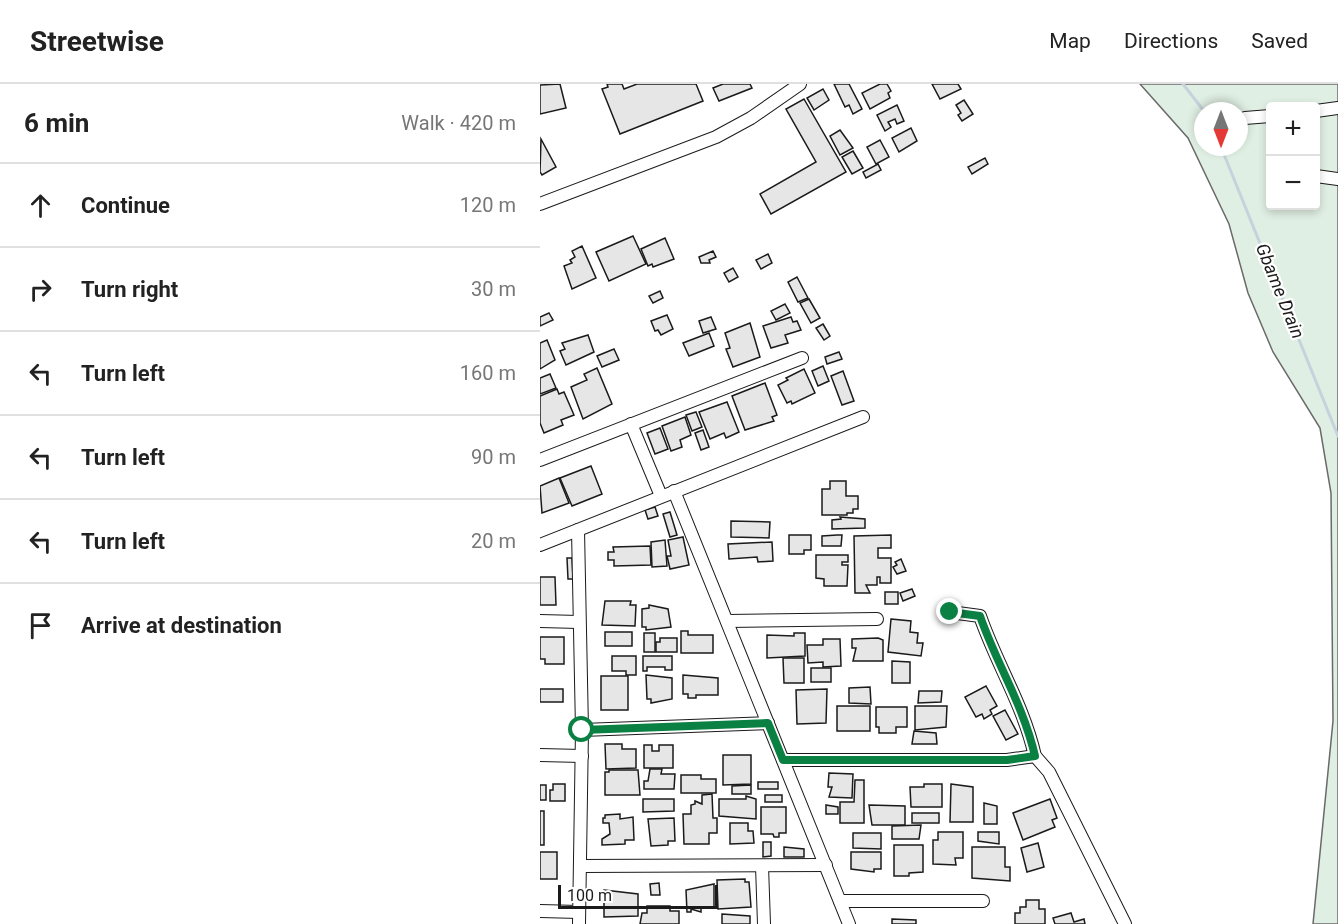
<!DOCTYPE html>
<html lang="en">
<head>
<meta charset="utf-8">
<style>
	body { margin:0; font-family:Roboto,sans-serif; background:#f2f2f2; color:#222 }
	.controls { position:absolute; right:18px; top:18px; display:grid; overflow:hidden; border-radius:6px; box-shadow:0 3px 9px #0003 }
	.controls button { width:54px; height:54px; display:grid; place-items:center; padding:0; border:0; border-bottom:2px solid #e0e0e0; background:#fff; color:#222; font:30px sans-serif }
	.compass { position:absolute; left:654px; top:18px; width:54px; height:54px; border-radius:50%; background:#fff; box-shadow:0 3px 9px #0003; rotate:180deg }
	.scale { position:absolute; left:18px; bottom:15px; width:160px; box-sizing:border-box; padding-left:6px; border:3px solid #1a1a1a; border-top:0; font-size:16px; line-height:21px; white-space:nowrap; color:#1a1a1a; -webkit-text-stroke:4px #fff; paint-order:stroke }
	.stop { position:absolute; width:18px; height:18px; margin:-14px; border:4px solid #0b8043; border-radius:50%; background:#fff }
	.stop.end { background:#0b8043; border-color:#fff; box-shadow:0 2px 6px #0008 }
	.list { margin:0; padding:0; list-style:none }
	h2 { display:flex; justify-content:space-between; align-items:center; height:78px; margin:0; padding:0 24px; font-size:26px }
	h2 small { font-size:20px; font-weight:400; color:#767676 }
	.list li { display:grid; grid-template-columns:39px 1fr auto; gap:18px; align-items:center; box-sizing:border-box; height:84px; padding:0 24px; border-top:2px solid #e0e0e0 }
	.list b { display:block; font-size:22px; white-space:nowrap }
	.list em { font-size:20px; font-style:normal; color:#767676 }
	.icon { flex:none; width:33px; height:33px; fill:none; stroke:currentColor; stroke-width:2; stroke-linecap:round; stroke-linejoin:round }
	.map { position:relative; flex:none; width:798px; height:840px; overflow:hidden }
	header { display:flex; align-items:center; gap:36px; box-sizing:border-box; height:84px; padding:0 30px; background:#fff; border-bottom:2px solid #e0e0e0 }
	header strong { font-size:28px }
	nav { display:flex; gap:33px; margin-inline-start:auto; font-size:21px }
	main { display:flex }
	aside { flex:1; background:#fff }
	.map>svg:first-child { display:block }
	.green { fill:#e0efe3; stroke:#6a6a6a; stroke-width:1.5; fill-rule:evenodd }
	.lines { fill:none; stroke-linecap:round; stroke-linejoin:round }
	.stream { stroke:#c6d2dc; stroke-width:3 }
	.building { fill:#e6e6e6; stroke:#1a1a1a; stroke-width:1.5 }
	.minor-casing { stroke:#1a1a1a; stroke-width:14 }
	.minor { stroke:#fff; stroke-width:12 }
	.route { stroke:#0b8043; stroke-width:8 }
	.labels { text-anchor:middle; stroke-width:4.5; stroke-linejoin:round; paint-order:stroke }
	.water-label { font-size:18px; font-style:italic; fill:#1a1a1a; stroke:#fff }
</style>
</head>
<body>
<header>
<strong>Streetwise</strong>
<nav><a>Map</a><a>Directions</a><a>Saved</a></nav>
</header>
<main>
<aside>
<h2>6 min<small>Walk · 420 m</small></h2>
<ul class="list">
<li><svg class="icon" aria-label="ahead" viewBox="0 0 24 24"><path d="M12 20V5M6 11l6-6 6 6"/></svg><div><b>Continue</b></div><em>120 m</em></li>
<li><svg class="icon" aria-label="right" viewBox="0 0 24 24"><path d="M7 20v-9h11M14 6l5 5-5 5"/></svg><div><b>Turn right</b></div><em>30 m</em></li>
<li><svg class="icon" aria-label="left" viewBox="0 0 24 24"><path d="M17 20v-9H6M10 6l-5 5 5 5"/></svg><div><b>Turn left</b></div><em>160 m</em></li>
<li><svg class="icon" aria-label="left" viewBox="0 0 24 24"><path d="M17 20v-9H6M10 6l-5 5 5 5"/></svg><div><b>Turn left</b></div><em>90 m</em></li>
<li><svg class="icon" aria-label="left" viewBox="0 0 24 24"><path d="M17 20v-9H6M10 6l-5 5 5 5"/></svg><div><b>Turn left</b></div><em>20 m</em></li>
<li><svg class="icon" aria-label="arrive" viewBox="0 0 24 24"><path d="M6 21V4h12l-3 4 3 4H6"/></svg><div><b>Arrive at destination</b></div></li>
</ul>
</aside>
<div class="map">
<svg width="798" height="840" viewBox="0 0 798 840">
	<rect width="100%" height="100%" fill="#fff"/>
	<!-- green -->
	<path class="green" d="M600,0H798V840H773L793,637L791,409L780,344L733,268L708,209L689,140L648,54ZM730,22H776V122H730ZM663,27H699V63H663Z"/>
	<g class="lines">
		<!-- stream -->
		<g class="stream">
			<polyline points="643,0 664,27"/>
			<polyline points="681,63 798,352"/>
		</g>
	</g>
	<!-- building -->
	<g class="building">
		<polygon points="20,0 26,24 0,30 0,1"/>
		<polygon points="67,0 82,0 84,5 97,0 156,0 163,17 80,50 62,5 68,3"/>
		<polygon points="183,0 210,0 212,4 179,17 173,4"/>
		<polygon points="294,0 309,0 322,25 313,30 309,21 305,23"/>
		<polygon points="340,0 347,0 351,7 348,9 350,14 330,25 322,9"/>
		<polygon points="392,0 418,0 421,5 400,15"/>
		<polygon points="283,5 289,16 274,26 267,14"/>
		<polygon points="264,15 306,88 231,130 220,110 276,78 246,25"/>
		<polygon points="424,16 433,30 422,37 418,31 421,29 416,21"/>
		<polygon points="357,21 364,37 357,40 355,35 348,38 351,43 345,47 337,31"/>
		<polygon points="371,44 377,57 359,68 352,54"/>
		<polygon points="300,46 313,64 300,71 290,52"/>
		<polygon points="1,55 16,83 2,91 0,88"/>
		<polygon points="340,56 349,73 336,80 327,63"/>
		<polygon points="313,67 323,84 312,90 302,73"/>
		<polygon points="445,74 448,80 432,90 428,83"/>
		<polygon points="338,80 341,86 326,94 323,88"/>
		<polygon points="93,152 106,180 69,197 56,168"/>
		<polygon points="125,154 134,175 113,183 112,180 108,182 101,165"/>
		<polygon points="42,162 56,194 32,205 24,182 32,179 30,176 35,173 32,167"/>
		<polygon points="173,167 176,173 169,176 170,179 161,179 159,173"/>
		<polygon points="228,170 232,179 221,185 216,176"/>
		<polygon points="193,184 198,193 189,198 184,189"/>
		<polygon points="257,193 268,214 258,218 248,198"/>
		<polygon points="120,207 123,214 113,219 109,212"/>
		<polygon points="269,215 280,234 271,239 260,219"/>
		<polygon points="245,220 250,229 236,236 231,227"/>
		<polygon points="9,229 13,236 0,242 0,233"/>
		<polygon points="127,231 133,245 121,251 118,246 115,247 111,237"/>
		<polygon points="171,233 176,245 163,249 159,237"/>
		<polygon points="251,233 253,238 257,237 261,246 245,251 248,259 231,264 223,242"/>
		<polygon points="210,239 220,273 193,283 186,265 190,264 185,249"/>
		<polygon points="283,240 290,252 284,256 276,244"/>
		<polygon points="169,249 174,262 149,272 143,259"/>
		<polygon points="48,251 54,268 26,281 20,267 25,265 22,259"/>
		<polygon points="7,256 15,276 0,285 0,259"/>
		<polygon points="74,265 79,276 62,283 57,272"/>
		<polygon points="299,268 302,275 287,280 285,273"/>
		<polygon points="283,282 289,297 278,302 272,287"/>
		<polygon points="57,284 72,320 43,335 31,303 47,296 44,290"/>
		<polygon points="264,285 275,309 252,320 251,317 247,319 238,301 248,296 246,294"/>
		<polygon points="303,287 314,317 302,321 291,292"/>
		<polygon points="10,290 16,304 0,310 0,294"/>
		<polygon points="225,299 237,331 232,333 234,337 205,346 192,312"/>
		<polygon points="17,305 19,310 24,308 34,331 21,336 23,341 4,349 0,339 0,312"/>
		<polygon points="187,318 199,348 186,354 184,349 170,355 159,328"/>
		<polygon points="156,328 162,343 152,347 146,331"/>
		<polygon points="145,333 151,351 140,356 142,363 131,367 122,342"/>
		<polygon points="120,344 128,365 115,370 107,349"/>
		<polygon points="163,346 169,363 161,366 155,349"/>
		<polygon points="51,382 62,410 32,422 20,394"/>
		<polygon points="19,394 29,419 2,429 0,402"/>
		<polygon points="290,397 306,397 306,412 318,412 318,425 313,425 313,429 307,429 307,431 282,431 282,405 290,405"/>
		<polygon points="115,423 118,432 108,435 105,426"/>
		<polygon points="130,428 137,451 130,453 123,430"/>
		<polygon points="300,433 325,435 325,444 292,445 292,436 301,435"/>
		<polygon points="191,437 230,438 229,454 191,453"/>
		<polygon points="249,451 271,451 271,466 264,466 264,470 249,470"/>
		<polygon points="297,451 302,451 301,462 282,462 282,452"/>
		<polygon points="351,451 351,464 338,464 338,474 351,474 351,499 340,499 340,493 337,493 337,501 326,501 330,509 315,509 314,452"/>
		<polygon points="143,453 149,481 130,485 127,472 131,472 128,456"/>
		<polygon points="125,456 127,482 112,483 111,458"/>
		<polygon points="232,458 233,477 218,478 217,473 189,475 188,460"/>
		<polygon points="110,462 111,481 74,482 74,476 68,476 68,468 74,468 73,463"/>
		<polygon points="276,471 308,471 308,478 302,478 302,481 308,481 307,502 284,502 284,495 276,494"/>
		<polygon points="27,474 32,474 33,495 28,495"/>
		<polygon points="361,475 366,487 357,490 353,483 357,481 355,478"/>
		<polygon points="0,493 15,493 16,521 0,521"/>
		<polygon points="372,505 375,512 363,517 360,509"/>
		<rect x="345" y="508" width="13" height="12"/>
		<polygon points="65,517 91,517 90,521 96,521 95,542 62,541"/>
		<polygon points="109,521 128,525 131,543 106,546 106,543 102,543 102,525 109,524"/>
		<polygon points="351,535 371,537 370,548 378,549 377,559 383,559 381,572 348,568"/>
		<polygon points="141,547 148,547 148,551 173,551 173,569 141,569"/>
		<rect x="65" y="548" width="27" height="14"/>
		<rect x="104" y="549" width="11" height="19"/>
		<polygon points="254,549 265,549 265,572 227,574 227,551 254,552"/>
		<polygon points="0,553 24,553 24,580 5,580 5,575 0,575"/>
		<polygon points="120,554 137,554 137,568 116,568 116,558 120,558"/>
		<polygon points="338,554 343,556 343,577 313,577 316,564 312,564 312,555"/>
		<polygon points="283,555 300,555 301,582 283,583 283,578 268,579 267,561 283,561"/>
		<polygon points="72,572 96,572 96,591 86,591 86,587 72,587"/>
		<polygon points="103,572 132,572 132,586 125,586 125,583 107,583 107,587 103,587"/>
		<polygon points="243,574 264,574 264,599 244,599"/>
		<polygon points="352,577 370,578 370,599 352,599"/>
		<rect x="271" y="584" width="20" height="14"/>
		<polygon points="106,591 132,594 132,615 111,619 111,615 107,615"/>
		<polygon points="143,591 178,594 178,611 156,611 156,614 148,614 148,610 143,610"/>
		<rect x="61" y="592" width="27" height="34"/>
		<polygon points="446,602 457,622 450,626 452,630 444,635 442,630 436,633 425,613"/>
		<polygon points="330,603 331,620 309,619 309,604"/>
		<rect x="0" y="605" width="23" height="13"/>
		<polygon points="287,605 286,639 257,640 256,606"/>
		<polygon points="379,607 402,607 401,618 378,619"/>
		<rect x="297" y="622" width="33" height="25"/>
		<polygon points="375,622 407,622 406,643 375,646"/>
		<polygon points="336,623 367,623 367,643 356,643 356,649 339,649 339,643 336,643"/>
		<polygon points="465,626 478,650 466,656 453,632"/>
		<polygon points="374,647 396,649 397,660 372,660"/>
		<polygon points="65,660 82,660 82,665 96,665 96,684 66,685"/>
		<polygon points="104,661 112,661 112,667 119,667 119,661 133,661 133,684 104,684"/>
		<polygon points="183,671 211,671 211,700 183,701"/>
		<polygon points="110,685 122,685 121,690 135,690 134,705 104,705 104,697 108,697"/>
		<polygon points="69,686 98,686 100,711 65,711 65,688 69,688"/>
		<polygon points="289,689 313,690 312,714 289,713 292,703 288,703"/>
		<polygon points="141,691 161,691 161,695 176,695 176,709 141,709"/>
		<polygon points="315,696 324,696 324,739 300,739 300,718 314,718"/>
		<rect x="218" y="698" width="20" height="7"/>
		<polygon points="13,700 25,700 25,717 10,717 10,706 13,706"/>
		<polygon points="384,700 402,700 402,723 371,723 370,703 384,703"/>
		<polygon points="411,700 433,703 433,738 410,738"/>
		<rect x="0" y="701" width="6" height="15"/>
		<polygon points="211,701 211,710 192,710 192,702"/>
		<polygon points="172,710 173,734 177,734 177,749 169,749 169,760 144,760 143,730 151,730 151,721 155,720 155,717 162,720 162,711"/>
		<rect x="225" y="711" width="17" height="7"/>
		<polygon points="206,712 216,715 216,735 179,732 179,715 206,715"/>
		<polygon points="103,715 134,715 134,727 103,728"/>
		<polygon points="510,715 517,734 512,736 515,743 483,756 473,729"/>
		<polygon points="444,719 457,722 457,740 444,740"/>
		<polygon points="286,721 298,723 298,730 286,730"/>
		<polygon points="329,721 365,722 365,741 332,741"/>
		<polygon points="221,723 246,723 246,749 239,749 239,753 234,753 233,750 221,750"/>
		<rect x="0" y="727" width="4" height="34"/>
		<rect x="372" y="729" width="27" height="10"/>
		<polygon points="80,730 80,735 93,733 94,756 85,756 85,760 62,761 62,755 70,750 69,739 63,739 63,734 65,734 65,731"/>
		<polygon points="134,734 135,757 128,757 128,761 111,762 108,735"/>
		<polygon points="190,739 208,739 208,747 213,747 214,759 190,760"/>
		<polygon points="381,741 379,755 352,755 352,742"/>
		<polygon points="398,748 423,748 423,774 415,774 416,781 393,780 393,756 398,756"/>
		<polygon points="438,748 459,748 459,760 438,757"/>
		<polygon points="313,749 341,749 341,765 313,764"/>
		<polygon points="223,758 231,758 231,772 223,773"/>
		<polygon points="498,759 504,783 487,788 481,764"/>
		<polygon points="354,761 383,761 383,788 369,789 369,792 354,792"/>
		<polygon points="244,763 264,765 264,773 244,773"/>
		<polygon points="432,763 465,763 465,783 470,783 470,797 432,794"/>
		<rect x="0" y="768" width="17" height="27"/>
		<polygon points="311,768 341,768 341,785 334,785 334,788 311,785"/>
		<polygon points="205,795 205,798 209,798 211,823 178,825 177,796"/>
		<polygon points="119,799 120,811 111,811 110,800"/>
		<polygon points="174,800 174,824 161,824 161,828 151,825 151,828 147,828 146,806"/>
		<polygon points="64,806 98,810 98,832 64,833"/>
		<polygon points="486,816 499,816 499,825 505,825 505,840 475,840 475,829 480,829 480,823 486,823"/>
		<polygon points="107,822 130,822 130,827 139,827 139,840 100,840 102,829 107,829"/>
		<polygon points="531,829 534,838 544,835 545,840 515,840 513,834"/>
		<polygon points="182,830 210,832 210,840 182,840"/>
		<polygon points="352,835 376,836 376,840 352,840"/>
	</g>
	<g class="lines">
		<defs>
			<g id="minor">
				<polyline points="776,27 798,24"/>
				<polyline points="705,34 730,32"/>
				<polyline points="776,92 798,95"/>
				<polyline points="0,120 176,53 211,34 260,0"/>
				<polyline points="91,340 121,412"/>
				<polyline points="0,376 262,274"/>
				<polyline points="134,407 309,840"/>
				<polyline points="38,446 42,646 39,840"/>
				<polyline points="0,461 323,333"/>
				<path d="M410,528L440,532C457,581 483,620 495,672"/>
				<polyline points="0,537 39,538"/>
				<polyline points="187,537 337,535"/>
				<polyline points="42,646 228,639"/>
				<polyline points="0,671 42,672"/>
				<polyline points="243,676 467,676 495,672 509,688 585,840"/>
				<polyline points="40,782 286,781"/>
				<polyline points="222,782 224,840"/>
				<polyline points="300,817 443,817"/>
				<polyline points="0,827 39,828"/>
			</g>
		</defs>
		<!-- minor casing -->
		<use href="#minor" class="minor-casing"/>
		<!-- minor -->
		<use href="#minor" class="minor"/>
	</g>
	<g class="lines">
		<!-- route -->
		<path class="route" d="M42,646L228,639L243,676H467L495,672C483,620 457,581 440,532L410,528"/>
	</g>
	<g class="labels">
		<!-- water labels -->
		<g class="water-label">
			<text transform="translate(740 207) rotate(68)" y="6">Gbame Drain</text>
		</g>
	</g>
</svg>
<div class="controls">
<button>+</button>
<button>−</button>
</div>
<svg class="compass" viewBox="-18 -18 36 36"><path d="M0-13l5 13h-10z" fill="#e53935"/><path d="M0 13l5-13h-10z" fill="#767676"/></svg>
<div class="scale">100 m</div>
<div class="stop" style="left:42px;top:646px"></div>
<div class="stop end" style="left:410px;top:528px"></div>
</div>
</main>
</body>
</html>
